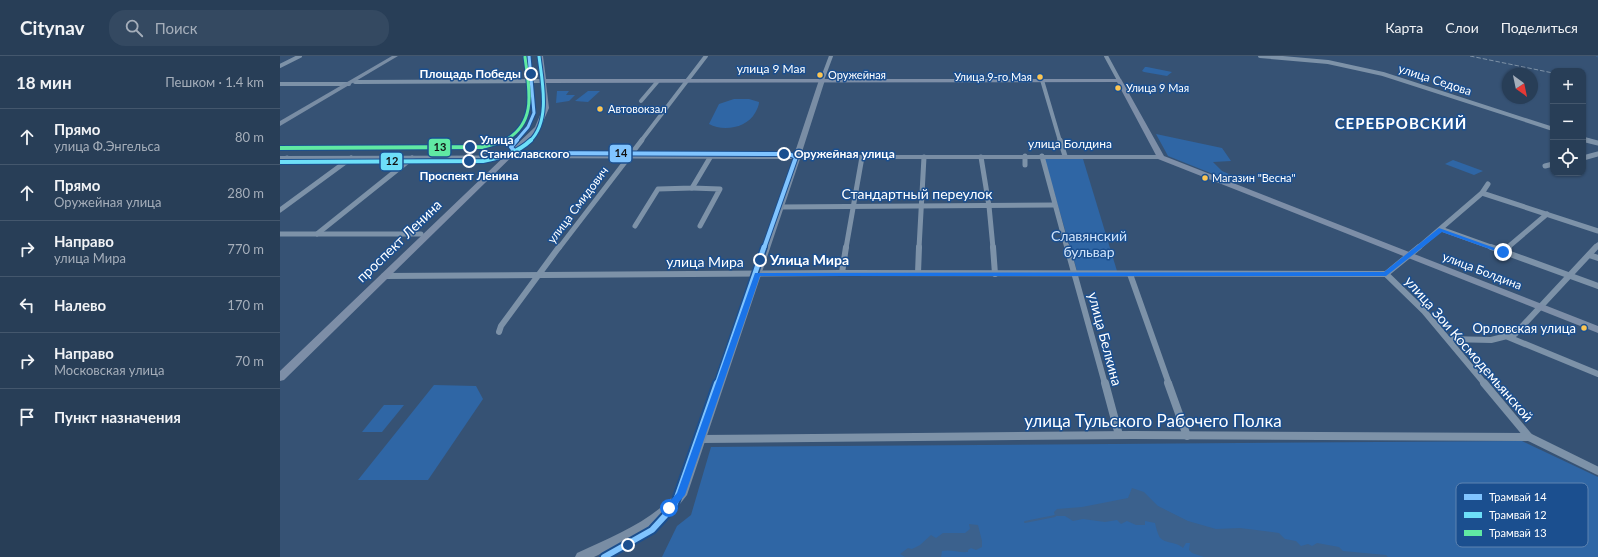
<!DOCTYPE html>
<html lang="ru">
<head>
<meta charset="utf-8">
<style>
	body { margin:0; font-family:Lato,sans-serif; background:#344961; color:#f1f3f6 }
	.controls { position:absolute; right:12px; top:12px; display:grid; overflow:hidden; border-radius:8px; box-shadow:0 1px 3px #0004 }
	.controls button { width:36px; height:36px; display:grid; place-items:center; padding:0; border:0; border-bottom:1px solid #44576d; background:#283e57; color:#f1f3f6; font:20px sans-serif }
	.compass { position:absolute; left:1222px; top:12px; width:36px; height:36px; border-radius:50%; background:#283e57; box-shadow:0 1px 3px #0004; rotate:147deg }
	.stop { position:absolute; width:12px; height:12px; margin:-9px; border:3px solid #1a73e8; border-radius:50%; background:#fff }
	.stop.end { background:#1a73e8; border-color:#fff; box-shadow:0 1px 4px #0008 }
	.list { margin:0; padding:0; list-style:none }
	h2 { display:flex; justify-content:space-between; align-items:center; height:52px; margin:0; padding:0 16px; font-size:17px }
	h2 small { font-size:13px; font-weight:400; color:#a5aeba }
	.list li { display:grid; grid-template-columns:26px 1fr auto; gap:12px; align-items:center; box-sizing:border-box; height:56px; padding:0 16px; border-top:1px solid #44576d }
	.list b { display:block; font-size:15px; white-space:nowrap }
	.list p { margin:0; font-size:13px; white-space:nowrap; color:#a5aeba }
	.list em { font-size:13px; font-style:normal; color:#a5aeba }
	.icon { flex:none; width:22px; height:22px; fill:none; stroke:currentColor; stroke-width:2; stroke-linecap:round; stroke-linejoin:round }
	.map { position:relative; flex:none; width:1318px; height:501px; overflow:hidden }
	header { display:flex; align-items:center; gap:24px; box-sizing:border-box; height:56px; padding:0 20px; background:#283e57; border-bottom:1px solid #44576d }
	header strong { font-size:19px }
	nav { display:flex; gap:22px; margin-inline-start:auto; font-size:14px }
	.search { width:280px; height:36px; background:#344961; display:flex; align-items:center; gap:10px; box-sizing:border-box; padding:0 14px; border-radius:16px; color:#a5aeba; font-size:15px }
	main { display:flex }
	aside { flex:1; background:#283e57 }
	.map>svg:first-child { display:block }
	.green { fill:#2f66a5 }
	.water { fill:#3b618d }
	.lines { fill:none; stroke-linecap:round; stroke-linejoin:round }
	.stream-far1 { stroke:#3b618d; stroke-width:1 }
	.stream { stroke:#3b618d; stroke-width:2 }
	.street-far3 { stroke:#7d92a8; stroke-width:4 }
	.street-far2 { stroke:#7d92a8; stroke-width:5 }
	.street-far1 { stroke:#7d92a8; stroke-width:6 }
	.street { stroke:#7d92a8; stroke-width:8 }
	.secondary { fill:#798da4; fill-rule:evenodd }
	.primary { fill:#7d8ea7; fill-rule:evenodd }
	.tram { stroke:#7e92a7; stroke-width:1 }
	.rail { stroke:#7e92a7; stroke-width:1; stroke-dasharray:4.5 2; stroke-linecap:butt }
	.tram-1-far3-casing { stroke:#1b4f8f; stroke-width:5 }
	.tram-1-far2-casing { stroke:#1b4f8f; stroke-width:6 }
	.tram-1-far1-casing { stroke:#1b4f8f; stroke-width:8 }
	.tram-1-casing { stroke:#1b4f8f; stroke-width:10 }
	.tram-2-far1-casing { stroke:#1b4f8f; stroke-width:5 }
	.tram-2-casing { stroke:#1b4f8f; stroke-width:6 }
	.tram-3-far1-casing { stroke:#1b4f8f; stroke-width:5 }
	.tram-3-casing { stroke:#1b4f8f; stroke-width:6 }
	.tram-1-far3 { stroke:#80c4ff; stroke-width:3 }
	.tram-1-far2 { stroke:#80c4ff; stroke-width:4 }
	.tram-1-far1 { stroke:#80c4ff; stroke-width:5 }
	.tram-1 { stroke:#80c4ff; stroke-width:6 }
	.tram-2-far1 { stroke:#6ddff8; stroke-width:3 }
	.tram-2 { stroke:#6ddff8; stroke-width:4 }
	.tram-3-far1 { stroke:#60e9a3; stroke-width:3 }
	.tram-3 { stroke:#60e9a3; stroke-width:4 }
	.route { fill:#1a73e8 }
	.stop-dot { fill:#1b4f8f; stroke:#fff; stroke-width:2 }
	.bus-dot { fill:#fcc553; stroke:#1b4f8f; stroke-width:1.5 }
	.labels { text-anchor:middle; stroke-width:3; stroke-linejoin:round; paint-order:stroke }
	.far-bus-label { font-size:11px; fill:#fff; stroke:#1b4f8f; text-anchor:start }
	.far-street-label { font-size:12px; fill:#fff; stroke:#1b4f8f }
	.far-stop-label { font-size:12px; font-weight:bold; fill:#fff; stroke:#1b4f8f; text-anchor:start }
	.bus-label { font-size:13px; fill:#fff; stroke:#1b4f8f; text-anchor:end }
	.street-label { font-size:14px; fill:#fff; stroke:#1b4f8f }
	.park-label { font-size:14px; fill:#cfe3fa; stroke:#1b4f8f }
	.stop-label { font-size:14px; font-weight:bold; fill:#fff; stroke:#1b4f8f; text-anchor:start }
	.far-district-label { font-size:15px; font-weight:bold; letter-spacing:1px; fill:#fff; stroke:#1b4f8f }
	.near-street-label { font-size:17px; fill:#fff; stroke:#1b4f8f }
	.key { fill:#1b4f8f; stroke:#5f84b1; stroke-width:1 }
	.key-label { font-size:11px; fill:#fff }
	.line-badge { stroke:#1b4f8f; stroke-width:1.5 }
	.pale-badge-label { font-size:11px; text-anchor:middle; font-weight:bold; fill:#111 }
</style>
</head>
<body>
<header>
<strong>Citynav</strong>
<div class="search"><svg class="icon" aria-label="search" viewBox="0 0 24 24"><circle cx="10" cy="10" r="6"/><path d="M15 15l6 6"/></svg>Поиск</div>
<nav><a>Карта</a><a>Слои</a><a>Поделиться</a></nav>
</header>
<main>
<aside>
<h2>18 мин<small>Пешком · 1.4 km</small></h2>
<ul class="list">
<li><svg class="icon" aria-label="ahead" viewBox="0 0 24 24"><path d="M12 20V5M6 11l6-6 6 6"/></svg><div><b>Прямо</b><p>улица Ф.Энгельса</p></div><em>80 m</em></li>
<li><svg class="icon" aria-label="ahead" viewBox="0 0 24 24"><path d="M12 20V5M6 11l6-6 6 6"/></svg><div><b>Прямо</b><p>Оружейная улица</p></div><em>280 m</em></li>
<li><svg class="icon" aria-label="right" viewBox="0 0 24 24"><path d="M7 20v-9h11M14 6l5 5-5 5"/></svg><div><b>Направо</b><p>улица Мира</p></div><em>770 m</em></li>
<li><svg class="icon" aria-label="left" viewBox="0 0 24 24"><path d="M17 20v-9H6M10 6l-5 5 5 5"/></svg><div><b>Налево</b></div><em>170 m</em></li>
<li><svg class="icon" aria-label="right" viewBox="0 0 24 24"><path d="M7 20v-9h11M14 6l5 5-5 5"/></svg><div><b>Направо</b><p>Московская улица</p></div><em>70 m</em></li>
<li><svg class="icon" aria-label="arrive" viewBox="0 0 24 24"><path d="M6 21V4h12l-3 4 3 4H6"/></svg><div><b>Пункт назначения</b></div></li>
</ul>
</aside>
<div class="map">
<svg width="1318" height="501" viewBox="0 0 1318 501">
	<rect width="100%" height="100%" fill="#365274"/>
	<!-- green -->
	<g class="green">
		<polygon points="865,11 867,11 892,16 887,20 864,16 862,15"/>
		<polygon points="277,35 289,35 286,39 295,39 289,45 276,47"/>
		<polygon points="308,35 320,35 308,46 295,45"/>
		<path d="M454,43H469L479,46C479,50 477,53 475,57C467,72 443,76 429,68L439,48Z"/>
		<polygon points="876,78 942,92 951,105 933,106 942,115 949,118 943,122 888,100"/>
		<polygon points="764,102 803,103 837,215 797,215"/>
		<polygon points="1173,104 1203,115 1194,119 1165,108"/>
		<polygon points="154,329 196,330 203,343 148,424 78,424"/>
		<polygon points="104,349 124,349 102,376 82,376"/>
		<polygon points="1242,385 1318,421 1318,501 382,501 397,470 411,459 431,391"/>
	</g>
	<!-- water -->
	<g class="water">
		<path d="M852,432L864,436L878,450L908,465L936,473L960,472L999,477L1005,483L1016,485L1021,490L1028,488L1032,490L1037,487L1059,491L1063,495L1106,499L1108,501H924L912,497L909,494L910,487H906L903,492C896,485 883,488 879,480C877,476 876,471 875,467L865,465V469H856L847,465L841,468L837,464L825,466L803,463L793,465L785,460H775L774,456L777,453L802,451L848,442Z"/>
		<path d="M689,468L698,469L702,485V491L696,494L691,492L688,494V496C679,497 671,493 662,495L661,501H625L620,498L628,492L632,493L640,489L651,479L656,482L663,477H685L690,473Z"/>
	</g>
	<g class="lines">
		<!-- stream-far1 -->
		<polyline class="stream-far1" points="1316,0 1318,1"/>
		<!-- stream -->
		<polyline class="stream" points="745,466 775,460"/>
		<!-- street-far3 -->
		<g class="street-far3">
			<polyline points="826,0 839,24"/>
			<polyline points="980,0 1048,6 1103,18 1273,73"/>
			<polyline points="0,10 20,0"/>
			<polyline points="542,24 551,0"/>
			<polyline points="762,24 780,85"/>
			<polyline points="75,26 259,25"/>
			<polyline points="0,28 69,28"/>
			<polyline points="361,45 378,25"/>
			<polyline points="1303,83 1310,85"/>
			<polyline points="361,85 426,0"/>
		</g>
		<!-- street-far2 -->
		<g class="street-far2">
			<polyline points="780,84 785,100"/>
			<polyline points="1306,84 1318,87"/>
			<polyline points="745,100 745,109"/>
			<polyline points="762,100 787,192"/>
			<polyline points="701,101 709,150 713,192"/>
			<polyline points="1303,102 1318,98"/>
			<polyline points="0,106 7,102"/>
			<polyline points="1265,110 1273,108"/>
			<polyline points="412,132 440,133 420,170"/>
			<polyline points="1202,137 1318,175"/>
			<polyline points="499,151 774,149"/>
			<polyline points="0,154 71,102"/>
			<polyline points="355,170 378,133 412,132 431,100"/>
			<polyline points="1161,173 1214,192"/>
			<polyline points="0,178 141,178"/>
			<polyline points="37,178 132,102"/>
			<polyline points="279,192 362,84"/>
			<polyline points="566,192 582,101"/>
			<polyline points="639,192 644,101"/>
			<polyline points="1138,192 1202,137 1208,128"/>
			<polyline points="1227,192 1267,158"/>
			<polyline points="1315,192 1318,189"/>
		</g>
		<!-- street-far1 -->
		<g class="street-far1">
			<polyline points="713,191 715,218"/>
			<polyline points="787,191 825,328"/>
			<polyline points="1211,191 1318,230"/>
			<polyline points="1223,196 1229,191"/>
			<polyline points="1309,199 1318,202"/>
			<polyline points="562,217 566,191"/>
			<polyline points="638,217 639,191"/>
			<polyline points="850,218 889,328"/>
			<polyline points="1106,218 1144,255 1205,328"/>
			<polyline points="1106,218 1139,191"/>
			<polyline points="104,220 562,217 1106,218"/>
			<polyline points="219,276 221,270 279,191"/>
			<polyline points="1228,281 1318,318"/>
			<polyline points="1169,283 1211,284 1235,278 1316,191"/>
		</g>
		<!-- street -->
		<g class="street">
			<polyline points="825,327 839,379"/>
			<polyline points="888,327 907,380"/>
			<polyline points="1204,327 1249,381"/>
			<polyline points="420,383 852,379 1249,381 1318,415"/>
		</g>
		<!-- secondary -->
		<g class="secondary">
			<polygon points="112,0 118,0 0,70 0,65"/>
			<path d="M542,22L545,24L521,99H881L884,101L881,103H520L407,439L396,453L385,463L360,479L314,501H295L297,497C333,480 369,467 396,437L513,103L226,102L0,104V100L514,99L539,24Z"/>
		</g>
		<!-- primary -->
		<polygon class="primary" points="257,0 263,0 266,23 841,23 884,100 1318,270 1318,277 878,103 837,26 266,27 269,52 260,73 4,324 0,325 0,315 255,71 263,52 260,27 256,25 260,23"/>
		<!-- tram -->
		<polyline class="tram" points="203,97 247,97"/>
		<!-- rail -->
		<polyline class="rail" points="1190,0 1273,17"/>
		<defs>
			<polyline id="tram-1-far3" points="236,85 248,71 254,57 249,0"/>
			<polyline id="tram-1-far2" points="237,84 231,91 236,97 509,98 516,101 484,192"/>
			<polyline id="tram-1-far1" points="437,328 484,191"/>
			<polyline id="tram-1" points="324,501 372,474 394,450 437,327"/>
			<path id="tram-2-far1" d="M250,85C271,65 262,25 259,0"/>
			<path id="tram-2" d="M0,106L203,105C222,101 237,97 251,84"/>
			<path id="tram-3-far1" d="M224,85C258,67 249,33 245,1"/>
			<polyline id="tram-3" points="0,92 202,91 226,84"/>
		</defs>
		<!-- tram-1-far3 casing -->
		<use href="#tram-1-far3" class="tram-1-far3-casing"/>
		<!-- tram-1-far2 casing -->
		<use href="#tram-1-far2" class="tram-1-far2-casing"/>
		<!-- tram-1-far1 casing -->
		<use href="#tram-1-far1" class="tram-1-far1-casing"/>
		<!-- tram-1 casing -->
		<use href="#tram-1" class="tram-1-casing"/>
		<!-- tram-2-far1 casing -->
		<use href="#tram-2-far1" class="tram-2-far1-casing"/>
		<!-- tram-2 casing -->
		<use href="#tram-2" class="tram-2-casing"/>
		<!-- tram-3-far1 casing -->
		<use href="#tram-3-far1" class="tram-3-far1-casing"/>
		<!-- tram-3 casing -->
		<use href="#tram-3" class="tram-3-casing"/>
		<!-- tram-1-far3 -->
		<use href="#tram-1-far3" class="tram-1-far3"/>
		<!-- tram-1-far2 -->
		<use href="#tram-1-far2" class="tram-1-far2"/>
		<!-- tram-1-far1 -->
		<use href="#tram-1-far1" class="tram-1-far1"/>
		<!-- tram-1 -->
		<use href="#tram-1" class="tram-1"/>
		<!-- tram-2-far1 -->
		<use href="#tram-2-far1" class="tram-2-far1"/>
		<!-- tram-2 -->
		<use href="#tram-2" class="tram-2"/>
		<!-- tram-3-far1 -->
		<use href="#tram-3-far1" class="tram-3-far1"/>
		<!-- tram-3 -->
		<use href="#tram-3" class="tram-3"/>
	</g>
	<!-- route -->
	<polygon class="route" points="1159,172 1226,196 1221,197 1162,176 1106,220 480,220 405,439 392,454 386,454 384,452 397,437 475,217 1104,216"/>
	<!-- markers -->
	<g class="stop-dot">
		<circle cx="251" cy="18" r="6"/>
		<circle cx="190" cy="91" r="6"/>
		<circle cx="504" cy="98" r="6"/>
		<circle cx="189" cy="105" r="6"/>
		<circle cx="480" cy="204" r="6"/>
		<circle cx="348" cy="489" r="6"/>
	</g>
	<g class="bus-dot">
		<circle cx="540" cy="19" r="3.5"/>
		<circle cx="760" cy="21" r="3.5"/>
		<circle cx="838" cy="32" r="3.5"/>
		<circle cx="320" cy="53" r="3.5"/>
		<circle cx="925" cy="122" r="3.5"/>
		<circle cx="1304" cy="272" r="3.5"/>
	</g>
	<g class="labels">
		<!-- far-bus labels -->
		<g class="far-bus-label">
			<text x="548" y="23">Оружейная</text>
			<text x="752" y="25" text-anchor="end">Улица 9-го Мая</text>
			<text x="846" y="36">Улица 9 Мая</text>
			<text x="328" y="57">Автовокзал</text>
			<text x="932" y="126">Магазин "Весна"</text>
		</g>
		<!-- far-street labels -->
		<g class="far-street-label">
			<text x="491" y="17">улица 9 Мая</text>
			<text transform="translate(1155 24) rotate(18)" y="4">улица Седова</text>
			<text x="790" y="92">улица Болдина</text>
			<text transform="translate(298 149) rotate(-53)" y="4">улица Смидович</text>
			<text transform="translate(1202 215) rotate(21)" y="4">улица Болдина</text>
		</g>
		<!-- far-stop labels -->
		<g class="far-stop-label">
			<text x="241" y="22" text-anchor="end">Площадь Победы</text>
			<text x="200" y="88">Улица<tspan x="200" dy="14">Станиславского</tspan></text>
			<text x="514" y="102">Оружейная улица</text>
			<text x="189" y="124" text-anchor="middle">Проспект Ленина</text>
		</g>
		<!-- bus labels -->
		<g class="bus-label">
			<text x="1296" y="277">Орловская улица</text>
		</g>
		<!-- street labels -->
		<g class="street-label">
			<text x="637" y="143">Стандартный переулок</text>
			<text transform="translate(119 185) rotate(-44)" y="5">проспект Ленина</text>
			<text x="425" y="211">улица Мира</text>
			<text transform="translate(825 283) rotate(75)" y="5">улица Белкина</text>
			<text transform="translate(1189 293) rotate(49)" y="5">улица Зои Космодемьянской</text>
		</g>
		<!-- park labels -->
		<g class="park-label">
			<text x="809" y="185">Славянский<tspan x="809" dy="16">бульвар</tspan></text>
		</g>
		<!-- stop labels -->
		<g class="stop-label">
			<text x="490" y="209">Улица Мира</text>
		</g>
		<!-- far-district labels -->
		<g class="far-district-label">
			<text x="1121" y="73">СЕРЕБРОВСКИЙ</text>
		</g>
		<!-- near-street labels -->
		<g class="near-street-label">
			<text x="873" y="371">улица Тульского Рабочего Полка</text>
		</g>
	</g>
	<!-- legend -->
	<rect x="1176" y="427" width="132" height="64" rx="6" class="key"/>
	<rect x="1184" y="438" width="18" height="6" fill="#80c4ff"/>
	<rect x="1184" y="456" width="18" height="6" fill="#6ddff8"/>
	<rect x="1184" y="474" width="18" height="6" fill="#60e9a3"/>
	<g class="key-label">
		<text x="1209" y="445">Трамвай 14</text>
		<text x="1209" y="463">Трамвай 12</text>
		<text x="1209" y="481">Трамвай 13</text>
	</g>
	<g class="line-badge">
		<rect x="148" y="82" width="23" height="19" rx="4" fill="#60e9a3"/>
		<rect x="329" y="88" width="23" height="19" rx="4" fill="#80c4ff"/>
		<rect x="100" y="96" width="23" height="19" rx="4" fill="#6ddff8"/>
	</g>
	<g class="pale-badge-label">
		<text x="160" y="95">13</text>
		<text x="341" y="101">14</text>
		<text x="112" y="109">12</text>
	</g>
</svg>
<div class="controls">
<button>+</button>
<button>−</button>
<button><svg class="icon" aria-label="locate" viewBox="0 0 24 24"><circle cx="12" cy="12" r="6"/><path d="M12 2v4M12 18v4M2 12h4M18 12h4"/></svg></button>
</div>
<svg class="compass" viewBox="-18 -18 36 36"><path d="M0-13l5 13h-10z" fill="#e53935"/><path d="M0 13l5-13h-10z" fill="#a5aeba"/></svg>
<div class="stop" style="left:389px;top:452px"></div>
<div class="stop end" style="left:1223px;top:196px"></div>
</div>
</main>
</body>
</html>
